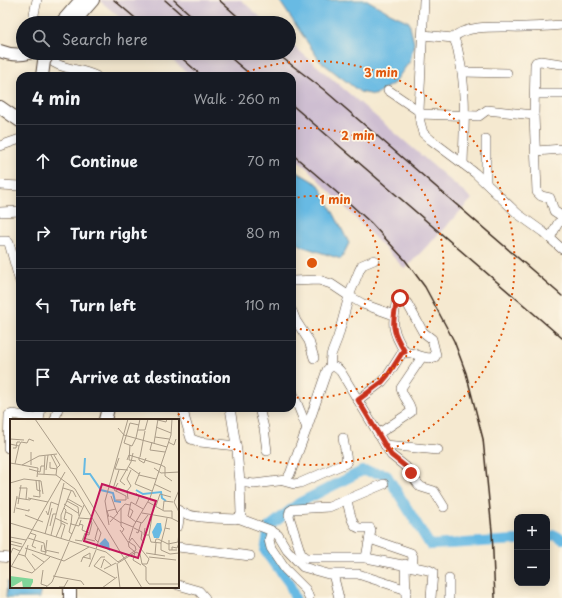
<!DOCTYPE html>
<html lang="en">
<head>
<meta charset="utf-8">
<style>
	body { margin:0; font-family:"Playpen Sans",sans-serif; background:#20242c; color:#f1f3f6 }
	.controls { position:absolute; right:12px; bottom:12px; display:grid; overflow:hidden; border-radius:8px; box-shadow:0 2px 10px #0003 }
	.controls button { width:36px; height:36px; display:grid; place-items:center; padding:0; border:0; border-bottom:1px solid #363941; background:#171b24; color:#f1f3f6; font:20px sans-serif }
	.stop { position:absolute; width:12px; height:12px; margin:-9px; border:3px solid #c8321e; border-radius:50%; background:#fff }
	.stop.end { background:#c8321e; border-color:#fff; box-shadow:0 1px 4px #0008 }
	.list { margin:0; padding:0; list-style:none }
	h2 { display:flex; justify-content:space-between; align-items:center; height:52px; margin:0; padding:0 16px; font-size:17px }
	h2 small { font-size:13px; font-weight:400; color:#9ea1a6 }
	.list li { display:grid; grid-template-columns:26px 1fr auto; gap:12px; align-items:center; box-sizing:border-box; height:72px; padding:0 16px; border-top:1px solid #363941 }
	.list b { display:block; font-size:15px; white-space:nowrap }
	.list em { font-size:13px; font-style:normal; color:#9ea1a6 }
	.icon { flex:none; width:22px; height:22px; fill:none; stroke:currentColor; stroke-width:2; stroke-linecap:round; stroke-linejoin:round }
	.map { position:relative; flex:none; width:562px; height:598px; overflow:hidden }
	.search { position:absolute; background:#171b24; box-shadow:0 2px 10px #0003; left:16px; top:16px; width:280px; height:44px; display:flex; align-items:center; gap:10px; box-sizing:border-box; padding:0 14px; border-radius:22px; color:#9ea1a6; font-size:15px }
	.panel { position:absolute; background:#171b24; box-shadow:0 2px 10px #0003; left:16px; top:72px; width:280px; height:340px; border-radius:12px }
	.map>svg:first-child { display:block }
	.industrial { fill:#cebed1 }
	.water { fill:#67bae3; stroke:#517280 }
	.lines { fill:none; stroke-linecap:round; stroke-linejoin:round }
	.river { stroke:#67bae3; stroke-width:10 }
	.minor-casing { stroke:#574739; stroke-width:10 }
	.highway-casing { stroke:#574739; stroke-width:14 }
	.minor { stroke:#fff; stroke-width:9 }
	.highway { stroke:#fff; stroke-width:12 }
	.rail { stroke:#3b2a1e; stroke-width:1.5 }
	.highway-bridge-casing { stroke:#574739; stroke-width:14; stroke-linecap:butt }
	.highway-bridge { stroke:#fff; stroke-width:12 }
	.route { stroke:#c8321e; stroke-width:5 }
	.ring { fill:none; stroke:#df570d; stroke-width:2; stroke-dasharray:2 4 }
	.inset-river { fill:none; stroke:#67bae3; stroke-width:2 }
	.inset-road { fill:none; stroke:#ab9d89; stroke-width:1 }
	.view { fill:#c2185b; fill-opacity:0.15; stroke:#c2185b; stroke-width:2 }
	.inset-edge { fill:none; stroke:#3b2a1e; stroke-width:2 }
	.centre { fill:#df570d; stroke:#fcf5e5; stroke-width:2 }
	.ring-label { font-size:12px; text-anchor:middle; font-weight:bold; fill:#df570d; stroke:#fcf5e5; stroke-width:3.5; stroke-linejoin:round; paint-order:stroke }
</style>
</head>
<body>
<div class="map">
<svg width="562" height="598" viewBox="0 0 562 598">
	<rect width="100%" height="100%" fill="#fcf5e5"/>
	<filter id="ink" filterUnits="userSpaceOnUse"><feTurbulence type="fractalNoise" baseFrequency=".025" numOctaves="2"/><feDisplacementMap in="SourceGraphic" scale="8" xChannelSelector="R" yChannelSelector="G"/><feConvolveMatrix kernelMatrix="1 2 1 2 8 2 1 2 1" color-interpolation-filters="sRGB"/></filter>
	<filter id="wash" filterUnits="userSpaceOnUse"><feTurbulence type="fractalNoise" baseFrequency=".012" numOctaves="4" result="noise"/><feDisplacementMap in="SourceGraphic" scale="16" xChannelSelector="R" yChannelSelector="G"/><feGaussianBlur stdDeviation="0.9" result="paint"/><feColorMatrix in="noise" values="0 0 0 0 0 0 0 0 0 0 0 0 0 0 0 0 0 1.4 0 .05"/><feComposite in="paint" operator="in"/></filter>
	<g filter="url(#wash)">
		<rect width="100%" height="100%" fill="#f5e9d0"/>
		<!-- industrial -->
		<g class="industrial">
			<polygon points="99,0 241,0 267,23 126,23"/>
			<polygon points="289,42 472,199 405,269 308,169 292,156 292,76 192,76 163,53 289,53"/>
		</g>
		<!-- water -->
		<g class="water">
			<polygon points="279,0 367,0 390,13 409,22 414,43 410,61 394,83 375,95 360,92 320,61"/>
			<polygon points="292,169 319,185 349,243 341,259 304,247 292,240"/>
			<polygon points="7,582 11,583 11,587 40,587 40,598 6,598"/>
		</g>
		<g class="lines">
			<!-- river -->
			<g class="river">
				<polyline points="547,537 555,535 562,539"/>
				<polyline points="295,598 289,583 265,551 269,527 299,503 362,471 386,474 430,545 517,540"/>
			</g>
		</g>
	</g>
	<g filter="url(#ink)">
		<g class="lines">
			<defs>
				<g id="minor">
					<polyline points="424,0 419,111 420,122 423,133 431,140 475,173 518,214 543,232 562,249"/>
					<polyline points="35,23 34,14 37,0"/>
					<path d="M423,35L453,38C457,43 458,50 459,56C467,91 464,128 463,164"/>
					<path d="M453,38C467,23 506,28 525,27C537,27 550,26 562,25"/>
					<path d="M43,53C57,71 77,67 96,76"/>
					<polyline points="562,64 540,61 536,62 535,64 534,115 537,192 541,196 550,198 554,211 560,215 562,218"/>
					<polyline points="462,72 507,73"/>
					<polyline points="388,90 419,111"/>
					<polyline points="535,94 562,94"/>
					<polyline points="419,114 479,116 487,110 534,115"/>
					<polyline points="0,146 20,139"/>
					<polyline points="536,151 562,149"/>
					<polyline points="486,183 486,139"/>
					<polyline points="0,185 20,186"/>
					<polyline points="0,212 20,211"/>
					<polyline points="550,238 558,223 562,221"/>
					<polyline points="0,241 7,241 9,243 20,282"/>
					<polyline points="292,281 319,280 331,284 349,296 363,304 394,315"/>
					<polyline points="292,311 296,321 309,341 314,358"/>
					<polyline points="330,367 331,355 338,337 349,296 359,271 362,265 374,260"/>
					<polyline points="292,391 307,428"/>
					<path d="M358,400L382,382L388,375L402,353C413,350 424,361 435,357L436,355L432,339L423,332L407,303L403,299L399,298L397,299C392,324 391,330 405,352"/>
					<polyline points="183,408 185,419 191,439 200,442 236,446"/>
					<polyline points="259,408 264,428 267,451"/>
					<polyline points="39,420 41,408"/>
					<polyline points="55,420 58,408"/>
					<path d="M378,434L411,412C412,404 402,397 401,388L422,357"/>
					<polyline points="385,445 438,450"/>
					<polyline points="8,448 9,415 13,414 39,419"/>
					<polyline points="283,481 294,484 300,483 346,463 347,461 343,438"/>
					<path d="M240,482L254,484L286,480L290,474L307,428L327,370C332,364 337,367 341,372L391,455L406,467L418,484L421,487L434,491L444,507"/>
					<polyline points="384,484 329,507 293,509 290,511 289,516 301,554 304,557 307,558 366,558 429,570 433,572 431,598"/>
					<path d="M347,501C349,507 351,526 359,528C362,528 366,528 370,528L371,530L366,558"/>
					<path d="M178,510C190,519 219,518 235,519L240,517L241,514L240,482L237,451L230,408"/>
					<polyline points="238,518 270,530 278,535 287,550 303,567 328,574 358,574 407,590"/>
					<polyline points="178,526 180,512"/>
					<polyline points="272,531 269,540 271,548 285,569 306,590 309,598"/>
					<polyline points="370,539 411,553 413,557 412,566"/>
					<polyline points="178,547 250,556"/>
					<polyline points="0,557 11,558"/>
					<polyline points="405,564 406,598"/>
					<polyline points="333,574 339,598"/>
					<polyline points="449,579 449,598"/>
					<polyline points="178,585 199,591 205,598"/>
				</g>
				<g id="highway">
					<polyline points="61,23 81,0"/>
					<polyline points="73,23 93,0"/>
					<path d="M0,51C10,55 18,56 29,53"/>
					<polyline points="0,107 20,121"/>
					<polyline points="105,420 108,408"/>
					<polyline points="70,598 70,587"/>
				</g>
			</defs>
			<!-- minor casing -->
			<use href="#minor" class="minor-casing"/>
			<!-- highway casing -->
			<use href="#highway" class="highway-casing"/>
			<!-- minor -->
			<use href="#minor" class="minor"/>
			<!-- highway -->
			<use href="#highway" class="highway"/>
			<!-- rail -->
			<g class="rail">
				<polyline points="114,0 141,23"/>
				<polyline points="165,0 191,23"/>
				<polyline points="174,0 200,23"/>
				<polyline points="219,0 245,23"/>
				<polyline points="176,53 202,76"/>
				<polyline points="225,53 252,76"/>
				<polyline points="276,53 323,89 562,296"/>
				<polyline points="292,105 562,338"/>
				<polyline points="292,154 348,202 371,223 405,260 425,287 454,341 466,373 483,439 492,531 495,598"/>
			</g>
			<defs>
				<polyline id="highway-bridge" points="42,76 44,61 49,53"/>
			</defs>
			<!-- highway-bridge casing -->
			<use href="#highway-bridge" class="highway-bridge-casing"/>
			<!-- highway-bridge -->
			<use href="#highway-bridge" class="highway-bridge"/>
		</g>
	</g>
	<g class="lines" filter="url(#ink)">
		<!-- route -->
		<path class="route" d="M400,298L397,299C392,325 391,330 405,352L402,353L388,375L382,382L358,400L391,455L406,467L411,473"/>
	</g>
	<!-- distance rings -->
	<g class="ring">
		<path d="M292 199A67 67 0 1 1 292 327"/>
		<path d="M292 129A135 135 0 1 1 292 397"/>
		<path d="M236 76A202 202 0 1 1 172 408"/>
	</g>
	<!-- overview -->
	<g transform="translate(10 419)">
		<rect width="169" height="169" fill="#f5e9d0"/>
		<path d="M0,157L23,160V163L20,169H13L12,162L0,169Z" fill="#80d599"/>
		<path d="M147,104H151L152,111L149,119H144L142,113ZM95,119L99,124L100,132L89,125Z" fill="#67bae3"/>
		<path class="inset-river" d="M75,39L74,55H80L91,71L103,74L105,82L111,83M126,71L133,75L151,73L152,79L156,82"/>
		<path class="inset-road" d="M25,0L65,58L132,169M144,0L156,3L157,0M129,6L120,4L114,24L122,27L126,19L130,0M146,8L161,14M108,9L114,16L157,28M128,11H135L138,0M145,18L159,20M0,20L14,21M142,23L140,31L155,33M158,23L164,26L166,20M144,24L148,0M0,25L9,27L11,23L17,24L19,20L24,22M120,26L119,41L126,42M3,29H6L7,23H10M41,36L47,48L46,56M44,36L50,46L47,49M129,38V41L134,44L136,39M130,38L135,12M109,39L105,50L118,51M117,41L119,36L151,46M40,43V49L47,50M0,44L12,46L29,37L47,35M5,45L9,27M12,46L28,49L27,58M21,46V33M151,46L155,48V57L162,62M119,48L129,55M144,49L151,54L169,53M19,50L30,53L31,47H34M36,51L38,36M130,53L125,65L142,72M28,55L46,56L65,70L91,114L86,130M34,55L35,37M129,56L146,60M26,61L27,71L31,72M0,64L14,60L31,62L33,75M144,65L161,73M115,66L110,62L121,43L123,34M9,69H17L16,80M53,69L63,72L66,78M103,70L109,51M169,71L164,83L169,93M106,73L108,69L117,72M126,74L129,78L126,85M23,77L30,78L29,61M101,77L107,94L115,85L120,86M7,79L20,81L21,79M18,79L38,83M58,80L72,88M118,80L117,72L121,67L117,60L121,51M106,81H116V77L104,71L108,64M57,82L68,88L69,97M138,83L154,92H162V99M8,85L11,66M54,85L68,94M146,87L150,75L161,78M6,89L19,92V90M54,89L56,91L54,100L57,101M111,89V107L114,110L112,113M119,89L123,92L120,99M153,91L154,82L163,83M36,92L38,96L41,83L49,86M56,93L62,96L61,105L69,107L71,101M4,94L7,77M132,94L161,99L169,103M15,96L33,103M100,97L111,104M142,97L139,116L141,123L151,124L155,109M99,98L97,92L106,90M45,99L58,105M69,99L82,100M157,99L155,109L160,110M126,102L132,104L138,96M100,103L108,94M111,103L123,108M126,103L118,97L121,83L133,90M0,104L96,133L108,143M61,104L59,113L62,115M69,105L73,106L72,111L79,114M99,106L95,82L118,0M40,107L43,95H46M124,109L132,113L131,120L134,124M135,109L134,116H139M22,111L55,53M110,111L118,123M126,113L128,114L131,104M20,114L26,116L22,127L26,129M35,115L42,89M75,115L79,116L82,104L81,101M41,116L54,64M0,118L16,121M46,118L51,106V96L61,72M18,119L34,124L35,131L49,134M51,119L55,106L51,104M73,119L85,122M65,121L72,122L75,114M119,121L124,106L140,79L161,16L162,0M159,121V131H167M0,122L12,125M59,122L74,86M118,122L119,128L125,133L123,141L131,146M88,123L85,120L88,109M145,124L146,120H148L158,125L168,123L169,113M151,124V131L160,135L169,134M0,125L12,128M32,126L31,132L37,133M15,129L54,142L79,128M162,131V128L167,129L169,124M136,134L155,137M8,135L15,137L18,126M22,135L34,143M0,136L3,129L10,132M35,136L37,121M145,136L146,124M15,137L25,151M73,138L80,134V139M95,138H91L84,147L105,159M139,138L166,141M71,143L73,138L81,140M108,143L126,131L125,127L119,123L122,119L139,140L137,145H132L130,135L126,133L108,144M107,144L110,169M132,145L136,148V161L139,165H169M0,147L22,154L40,138M1,148L22,111M79,148L86,131M91,149L94,140L101,146M94,150L106,144M33,151L31,165L37,167M43,157L71,162L74,166M49,168H54L58,161M35,169L42,163L59,123M92,169L107,158"/>
		<path class="view" d="M92,65L146,82L128,139L74,122Z"/>
		<rect width="169" height="169" class="inset-edge"/>
	</g>
	<circle cx="312" cy="263" r="6" class="centre"/>
	<g class="ring-label">
		<text x="381" y="77">3 min</text>
		<text x="358" y="140">2 min</text>
		<text x="335" y="204">1 min</text>
	</g>
</svg>
<div class="controls">
<button>+</button>
<button>−</button>
</div>
<div class="stop" style="left:400px;top:298px"></div>
<div class="stop end" style="left:411px;top:473px"></div>
<div class="search"><svg class="icon" aria-label="search" viewBox="0 0 24 24"><circle cx="10" cy="10" r="6"/><path d="M15 15l6 6"/></svg>Search here</div>
<section class="panel">
<h2>4 min<small>Walk · 260 m</small></h2>
<ul class="list">
<li><svg class="icon" aria-label="ahead" viewBox="0 0 24 24"><path d="M12 20V5M6 11l6-6 6 6"/></svg><div><b>Continue</b></div><em>70 m</em></li>
<li><svg class="icon" aria-label="right" viewBox="0 0 24 24"><path d="M7 20v-9h11M14 6l5 5-5 5"/></svg><div><b>Turn right</b></div><em>80 m</em></li>
<li><svg class="icon" aria-label="left" viewBox="0 0 24 24"><path d="M17 20v-9H6M10 6l-5 5 5 5"/></svg><div><b>Turn left</b></div><em>110 m</em></li>
<li><svg class="icon" aria-label="arrive" viewBox="0 0 24 24"><path d="M6 21V4h12l-3 4 3 4H6"/></svg><div><b>Arrive at destination</b></div></li>
</ul>
</section>
</div>
</body>
</html>
